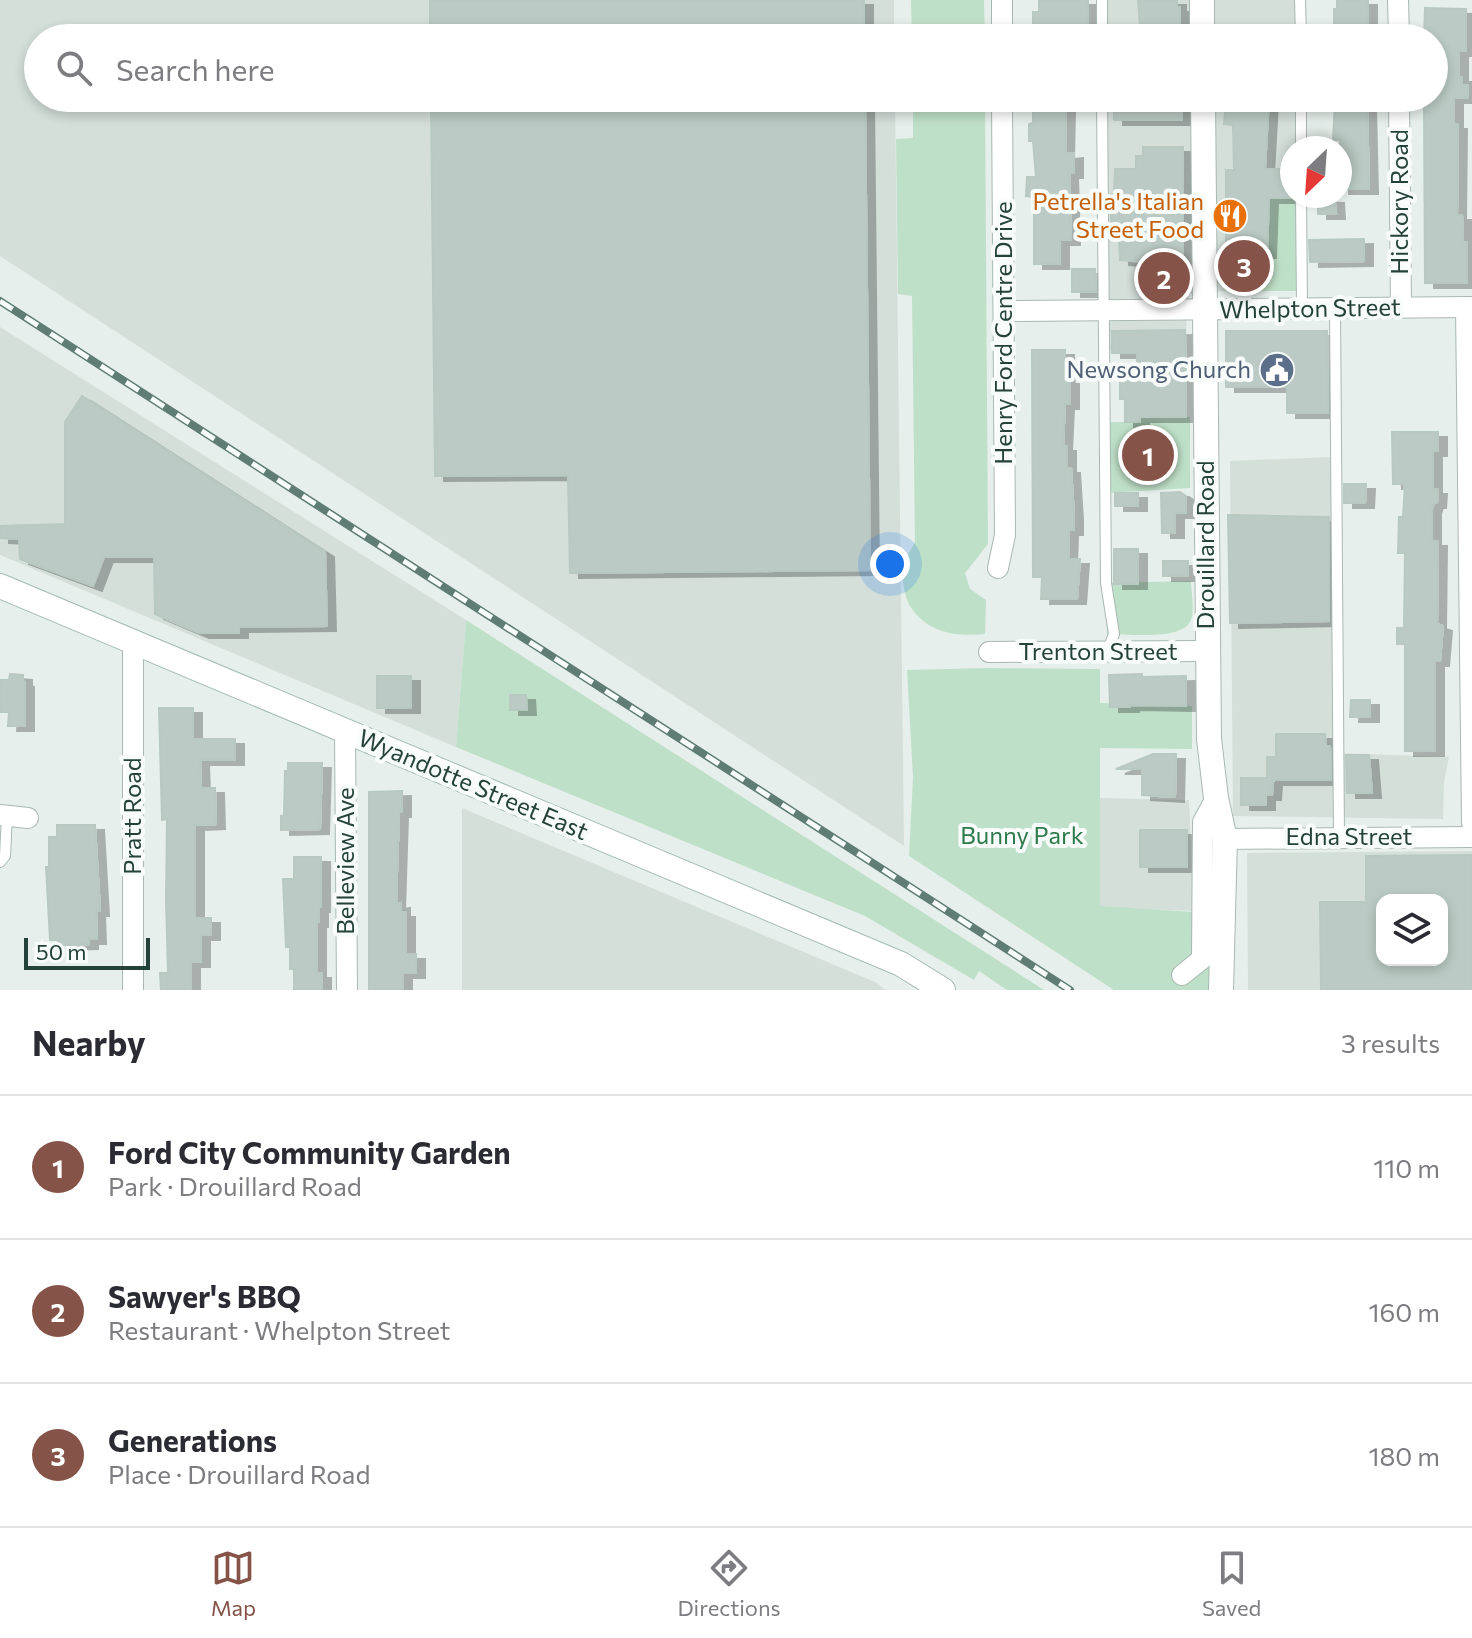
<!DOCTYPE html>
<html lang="en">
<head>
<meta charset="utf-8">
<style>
	body { margin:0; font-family:Commissioner,sans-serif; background:#f2f2f3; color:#2b2b33 }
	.controls { position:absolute; right:24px; bottom:24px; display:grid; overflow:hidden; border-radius:16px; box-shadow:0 4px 12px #0003 }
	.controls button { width:72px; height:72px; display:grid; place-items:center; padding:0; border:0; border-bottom:2px solid #e1e1e2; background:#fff; color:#2b2b33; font:40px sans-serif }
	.compass { position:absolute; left:1280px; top:136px; width:72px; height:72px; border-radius:50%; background:#fff; box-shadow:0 4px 12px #0003; rotate:205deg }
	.scale { position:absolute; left:24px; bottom:20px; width:126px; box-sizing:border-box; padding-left:8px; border:4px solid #24423a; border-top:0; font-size:22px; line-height:28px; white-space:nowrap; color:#24423a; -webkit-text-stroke:6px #f7fbf9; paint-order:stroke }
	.you { position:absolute; left:890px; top:564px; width:28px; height:28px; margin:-20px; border:6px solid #fff; border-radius:50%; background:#1a73e8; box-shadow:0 0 0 12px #1a73e833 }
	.badge { display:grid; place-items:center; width:52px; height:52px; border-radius:50%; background:#855347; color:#fff; font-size:26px; font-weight:700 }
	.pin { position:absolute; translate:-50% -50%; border:4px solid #fff; box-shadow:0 2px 8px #0006 }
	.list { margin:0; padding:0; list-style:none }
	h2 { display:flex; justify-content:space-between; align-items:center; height:104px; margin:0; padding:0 32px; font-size:34px }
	h2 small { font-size:26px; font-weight:400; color:#7c7c81 }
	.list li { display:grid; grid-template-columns:52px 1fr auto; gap:24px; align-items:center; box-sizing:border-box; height:144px; padding:0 32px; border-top:2px solid #e1e1e2 }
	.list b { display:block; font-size:30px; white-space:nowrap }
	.list p { margin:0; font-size:26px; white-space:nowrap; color:#7c7c81 }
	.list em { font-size:26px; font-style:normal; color:#7c7c81 }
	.icon { flex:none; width:44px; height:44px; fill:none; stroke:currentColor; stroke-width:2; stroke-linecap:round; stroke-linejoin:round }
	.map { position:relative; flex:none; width:1472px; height:990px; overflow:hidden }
	.search { position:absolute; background:#fff; box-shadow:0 4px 12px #0003; left:24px; right:24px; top:24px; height:88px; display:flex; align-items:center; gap:20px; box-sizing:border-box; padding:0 28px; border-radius:44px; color:#7c7c81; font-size:30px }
	.sheet { height:536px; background:#fff }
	nav { display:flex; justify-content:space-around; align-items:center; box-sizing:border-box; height:112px; border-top:2px solid #e1e1e2; background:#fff; font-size:22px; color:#7c7c81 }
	nav a { display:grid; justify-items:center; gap:4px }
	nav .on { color:#855347 }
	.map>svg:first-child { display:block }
	.built { fill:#d4dfda; fill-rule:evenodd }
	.green { fill:#bfe0c8 }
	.building { fill:#bbcac4; stroke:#b8c9c2; stroke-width:2; fill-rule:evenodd; filter:url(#shadow) }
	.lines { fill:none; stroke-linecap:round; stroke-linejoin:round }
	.service-casing { stroke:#a8b8b2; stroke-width:12 }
	.minor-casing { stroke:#a8b8b2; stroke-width:22 }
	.tertiary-casing { stroke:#a8b8b2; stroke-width:26 }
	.secondary-casing { stroke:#a4bbb3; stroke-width:26 }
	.service { stroke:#fff; stroke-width:10 }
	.minor { stroke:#fff; stroke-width:20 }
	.tertiary { stroke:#fff; stroke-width:24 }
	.secondary { stroke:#fff; stroke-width:24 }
	.rail-casing { stroke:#5f7d75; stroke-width:8 }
	.rail { stroke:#f7fbf9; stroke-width:5; stroke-dasharray:15; stroke-linecap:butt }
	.labels { text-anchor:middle; stroke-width:8; stroke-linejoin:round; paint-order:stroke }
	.food-label { font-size:24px; fill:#c56008; stroke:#f7fbf9; text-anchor:end }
	.street-label { font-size:24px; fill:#24423a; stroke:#f7fbf9 }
	.service-label { font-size:24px; fill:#4e5e75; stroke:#f7fbf9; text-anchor:end }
	.park-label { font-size:24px; fill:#2d7a4b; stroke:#f7fbf9 }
</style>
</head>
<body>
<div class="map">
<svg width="1472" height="990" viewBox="0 0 1472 990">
	<defs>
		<filter id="shadow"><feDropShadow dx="9" dy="5" stdDeviation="0" flood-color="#0004"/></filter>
	</defs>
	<rect width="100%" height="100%" fill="#e6efeb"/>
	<!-- built -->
	<g class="built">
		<polygon points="0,0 894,0 894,38 38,38 38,98 895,98 904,846 0,256"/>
		<rect x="1100" y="0" width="202" height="38"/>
		<polygon points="1101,98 1302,98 1302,148 1292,148 1292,196 1302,196 1264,253 1224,254 1224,291 1187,294 1186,349 1105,351"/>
		<polygon points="0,327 466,620 456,747 0,555"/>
		<polygon points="1333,457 1335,753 1449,757 1444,782 1443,819 1233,816 1230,461"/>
		<polygon points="1100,798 1189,800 1194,911 1100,907"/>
		<polygon points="462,808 875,982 886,990 462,990"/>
		<path d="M1472,851V990H1248L1247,853ZM1382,900H1442V960H1382Z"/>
	</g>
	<!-- green -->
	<g class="green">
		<polygon points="911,0 984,0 985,38 912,38"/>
		<path d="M913,98H985L988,544L965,573L970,589L986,600L985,634C956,637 927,633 910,606C904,597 903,579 901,568L915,542L912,296L898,294L896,139L913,138Z"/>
		<polygon points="1263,197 1302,199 1302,291 1224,291 1224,254 1264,253"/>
		<polygon points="1140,417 1190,417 1190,488 1106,493 1105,422 1140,422"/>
		<path d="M1191,581C1191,592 1195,610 1191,620C1183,641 1127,634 1107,634L1106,583Z"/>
		<polygon points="466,620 1044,990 1007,990 979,971 974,980 865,916 456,747"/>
		<polygon points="987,668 1100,669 1100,703 1192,706 1192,749 1100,748 1100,906 1210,913 1210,990 1114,990 909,856 913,777 907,670"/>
	</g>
	<!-- building -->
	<g class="building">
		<rect x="430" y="0" width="434" height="38"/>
		<polygon points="1039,0 1088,0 1088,38 1033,38 1033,12 1039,12"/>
		<polygon points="1138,0 1177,0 1177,7 1180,7 1180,38 1141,38"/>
		<polygon points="1337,0 1368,0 1368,30 1334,29 1334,9 1337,9"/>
		<polygon points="1425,8 1466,9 1466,51 1459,51 1459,77 1462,77 1462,85 1468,85 1468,98 1454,98 1454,124 1458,124 1457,215 1462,215 1463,242 1467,242 1467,283 1425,283 1424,103 1430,103 1430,98 1434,98 1434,38 1424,38"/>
		<polygon points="431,98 865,98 870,570 570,573 568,475 435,476"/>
		<polygon points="1118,98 1182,98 1182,120 1114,120 1114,100"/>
		<polygon points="1226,98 1269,98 1265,169 1290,169 1293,198 1269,198 1267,253 1226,253 1226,170 1234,170 1233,125 1224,124"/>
		<polygon points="1335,101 1367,101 1369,189 1340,189 1340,140 1333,140"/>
		<polygon points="1041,102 1057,102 1057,106 1066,106 1065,154 1074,153 1074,173 1069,173 1071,240 1060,240 1060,264 1034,264 1034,197 1026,196 1027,177 1036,177 1033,141 1029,141 1029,124 1033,123 1033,106 1041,106"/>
		<polygon points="1143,147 1183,147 1183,283 1178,288 1145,286 1146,262 1120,260 1119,239 1111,239 1111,194 1114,194 1115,169 1136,169 1136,156 1143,156"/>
		<polygon points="1318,198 1335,198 1336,214 1318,214"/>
		<polygon points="1364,239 1364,261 1310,262 1309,240"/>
		<polygon points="1072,269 1095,269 1096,292 1072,292"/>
		<polygon points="1185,330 1186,417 1140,417 1140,422 1125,422 1125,399 1120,399 1120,379 1137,379 1137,353 1112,353 1112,331"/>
		<polygon points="1226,331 1327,331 1328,413 1287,413 1287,387 1226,387"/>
		<polygon points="1032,350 1065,350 1065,373 1066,379 1070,379 1070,404 1065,404 1063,446 1067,446 1067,468 1071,468 1074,515 1074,530 1069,530 1068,559 1080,559 1077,599 1041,599 1042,577 1033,577"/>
		<polygon points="82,396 325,552 327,626 239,627 239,633 200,633 155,614 154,557 104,557 93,586 20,559 19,539 0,538 0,526 65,524 65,422"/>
		<polygon points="1392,432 1438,432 1438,451 1433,451 1433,489 1438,489 1437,503 1434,503 1432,509 1432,541 1438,541 1437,624 1443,626 1440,661 1435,661 1435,751 1405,751 1405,644 1397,644 1397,628 1404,628 1405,553 1398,553 1399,517 1403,517 1405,484 1393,484"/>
		<polygon points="1344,484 1366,484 1365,503 1344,503"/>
		<polygon points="1180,492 1186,496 1186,513 1175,513 1175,533 1162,533 1161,493"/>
		<rect x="1115" y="493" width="23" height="13"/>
		<polygon points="1228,515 1329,517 1329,621 1230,623"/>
		<rect x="1114" y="549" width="24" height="35"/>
		<rect x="1163" y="561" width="25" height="15"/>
		<polygon points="10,674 23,675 23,681 25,682 25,726 8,726 9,712 0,712 0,680 9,680"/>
		<polygon points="1142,674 1142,677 1186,676 1186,706 1130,705 1130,707 1110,707 1109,675"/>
		<rect x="377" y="676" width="34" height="32"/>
		<polygon points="510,695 526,695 527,710 510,710"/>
		<polygon points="1351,700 1370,700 1370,717 1350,717"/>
		<polygon points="159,708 193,708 193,739 235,739 235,760 200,760 201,788 215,788 216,824 195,825 195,918 211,918 211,935 201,935 201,962 191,962 191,990 161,990 160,973 168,973 166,900 167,819 162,820"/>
		<polygon points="1276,734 1325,734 1326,746 1330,746 1331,780 1273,780 1272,795 1266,795 1266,805 1241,805 1241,778 1267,778 1267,757 1276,757"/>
		<polygon points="1153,754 1176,754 1175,797 1142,795 1142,769 1116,769"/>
		<polygon points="1346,755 1369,755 1372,793 1347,793"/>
		<polygon points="288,763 322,763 320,829 281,830 281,816 284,816 285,771 288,771"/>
		<polygon points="402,791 402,812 399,812 396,904 401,903 401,912 406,912 406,954 416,954 416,973 403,973 403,990 369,990 369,792"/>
		<polygon points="57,825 95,825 100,911 96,911 97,939 89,939 89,944 59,945 59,940 50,940 46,867 49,867 49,837 57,837"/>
		<rect x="1140" y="830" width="47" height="37"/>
		<path d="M1472,855V990H1321L1320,902H1366V856ZM1382,900H1442V960H1382Z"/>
		<polygon points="294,857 321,857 321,907 319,907 319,922 317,922 317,973 322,973 322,990 294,990 294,969 290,969 290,947 286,947 283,879 294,879"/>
	</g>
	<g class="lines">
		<defs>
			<g id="service">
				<polyline points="1102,0 1102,38"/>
				<polyline points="1300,0 1301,38"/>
				<polyline points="1102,98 1106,583 1114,634 1107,652"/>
				<polyline points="1301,98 1301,148"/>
				<polyline points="1301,196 1302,308"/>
				<polyline points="1335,308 1339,837"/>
				<polyline points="0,862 5,856 7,816"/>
			</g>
			<g id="minor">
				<polyline points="1002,0 1002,38"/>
				<polyline points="1398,0 1399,38"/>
				<polyline points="1399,98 1401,307"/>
				<polyline points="1466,307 1472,823"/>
				<polyline points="1004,311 1472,307"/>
				<polyline points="998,568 1005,535 1002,98"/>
				<polyline points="133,642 133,990"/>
				<polyline points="989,652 1207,651"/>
				<polyline points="345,732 347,990"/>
				<polyline points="0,815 28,818"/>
				<polyline points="1225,839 1472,837"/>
				<polyline points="1182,975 1202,959 1203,822 1216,798"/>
			</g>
			<g id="tertiary">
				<polyline points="1202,0 1202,38"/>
				<polyline points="1203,98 1209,739 1216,798 1225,839 1221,990"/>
			</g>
			<polyline id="secondary" points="0,586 901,964 943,990"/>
		</defs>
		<!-- service casing -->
		<use href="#service" class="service-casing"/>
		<!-- minor casing -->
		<use href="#minor" class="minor-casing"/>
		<!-- tertiary casing -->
		<use href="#tertiary" class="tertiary-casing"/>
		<!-- secondary casing -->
		<use href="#secondary" class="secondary-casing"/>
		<!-- service -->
		<use href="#service" class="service"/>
		<!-- minor -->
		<use href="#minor" class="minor"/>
		<!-- tertiary -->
		<use href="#tertiary" class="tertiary"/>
		<!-- secondary -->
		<use href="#secondary" class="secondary"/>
		<defs>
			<polyline id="rail" points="0,301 1070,990"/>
		</defs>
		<!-- rail casing -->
		<use href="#rail" class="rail-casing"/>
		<!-- rail -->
		<use href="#rail" class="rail"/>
	</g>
	<!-- icons -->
	<defs>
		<symbol id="restaurant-disc" viewBox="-11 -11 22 22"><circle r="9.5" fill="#e8710a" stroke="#f7fbf9"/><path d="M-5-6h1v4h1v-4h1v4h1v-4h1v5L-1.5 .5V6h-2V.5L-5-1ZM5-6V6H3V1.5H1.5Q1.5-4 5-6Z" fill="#fff"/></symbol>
		<symbol id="civic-disc" viewBox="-11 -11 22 22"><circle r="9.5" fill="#5c6f8a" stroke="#f7fbf9"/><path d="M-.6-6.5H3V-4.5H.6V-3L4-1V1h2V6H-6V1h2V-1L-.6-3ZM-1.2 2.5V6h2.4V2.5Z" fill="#fff"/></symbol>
	</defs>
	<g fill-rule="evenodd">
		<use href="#restaurant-disc" x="1210" y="196" width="40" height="40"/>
		<use href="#civic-disc" x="1257" y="350" width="40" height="40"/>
	</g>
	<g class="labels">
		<!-- food labels -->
		<g class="food-label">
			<text x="1204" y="210">Petrella's Italian<tspan x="1204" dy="28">Street Food</tspan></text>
		</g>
		<!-- street labels -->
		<g class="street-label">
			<text transform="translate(1400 202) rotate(-90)" y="8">Hickory Road</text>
			<text transform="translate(1310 309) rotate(-1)" y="8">Whelpton Street</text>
			<text transform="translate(1004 333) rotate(-90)" y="8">Henry Ford Centre Drive</text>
			<text transform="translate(1206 545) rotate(-90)" y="8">Drouillard Road</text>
			<text x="1098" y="660">Trenton Street</text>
			<text transform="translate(473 785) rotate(23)" y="8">Wyandotte Street East</text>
			<text transform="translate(133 816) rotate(-90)" y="8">Pratt Road</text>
			<text x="1349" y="845">Edna Street</text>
			<text transform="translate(346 861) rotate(-90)" y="8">Belleview Ave</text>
		</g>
		<!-- service labels -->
		<g class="service-label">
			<text x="1251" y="378">Newsong Church</text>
		</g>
		<!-- park labels -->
		<g class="park-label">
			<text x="1022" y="844">Bunny Park</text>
		</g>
	</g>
</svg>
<div class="controls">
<button><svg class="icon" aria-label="layers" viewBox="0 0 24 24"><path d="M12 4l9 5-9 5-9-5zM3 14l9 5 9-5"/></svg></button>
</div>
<svg class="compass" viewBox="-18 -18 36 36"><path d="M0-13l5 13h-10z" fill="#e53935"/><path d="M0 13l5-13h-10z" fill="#7c7c81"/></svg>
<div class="scale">50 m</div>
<div class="you"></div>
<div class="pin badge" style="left:1148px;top:455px">1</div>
<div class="pin badge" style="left:1164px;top:278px">2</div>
<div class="pin badge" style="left:1244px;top:266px">3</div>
<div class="search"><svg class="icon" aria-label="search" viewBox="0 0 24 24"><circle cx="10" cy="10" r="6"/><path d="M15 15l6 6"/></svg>Search here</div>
</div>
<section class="sheet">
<h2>Nearby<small>3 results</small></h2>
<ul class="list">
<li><span class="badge">1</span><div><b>Ford City Community Garden</b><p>Park · Drouillard Road</p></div><em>110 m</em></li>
<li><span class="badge">2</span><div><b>Sawyer's BBQ</b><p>Restaurant · Whelpton Street</p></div><em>160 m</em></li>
<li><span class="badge">3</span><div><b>Generations</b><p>Place · Drouillard Road</p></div><em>180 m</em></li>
</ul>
</section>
<nav>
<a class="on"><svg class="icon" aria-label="map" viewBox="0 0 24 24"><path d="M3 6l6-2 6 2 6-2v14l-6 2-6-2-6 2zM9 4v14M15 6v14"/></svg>Map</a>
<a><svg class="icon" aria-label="directions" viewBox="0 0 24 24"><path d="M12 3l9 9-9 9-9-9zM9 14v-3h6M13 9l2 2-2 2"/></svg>Directions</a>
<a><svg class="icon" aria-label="saved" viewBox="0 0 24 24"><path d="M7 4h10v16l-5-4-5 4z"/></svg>Saved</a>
</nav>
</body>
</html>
